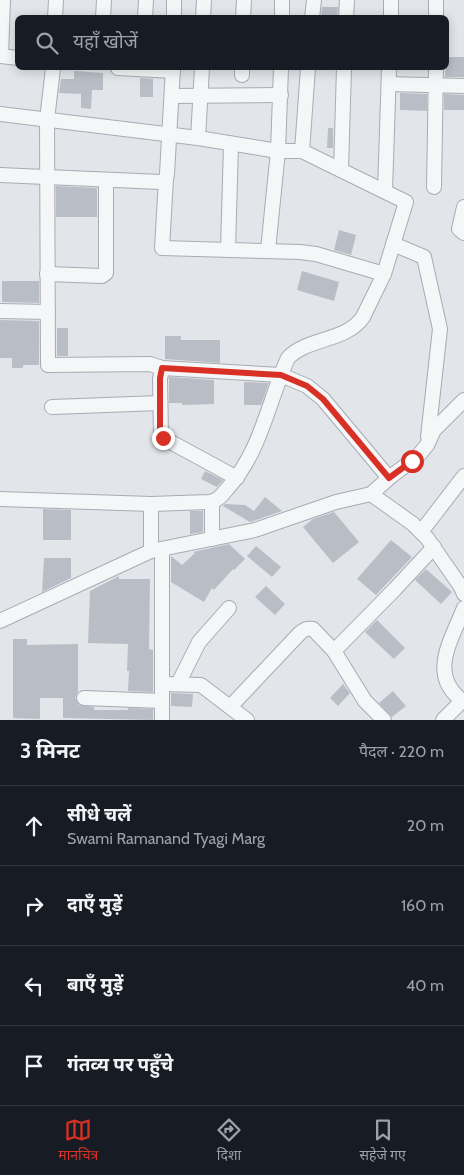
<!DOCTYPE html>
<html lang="hi">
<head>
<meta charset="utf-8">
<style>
	body { margin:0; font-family:Cabin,"Noto Sans Devanagari",sans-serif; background:#242831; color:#f1f3f6 }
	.stop { position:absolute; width:15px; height:15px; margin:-11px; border:4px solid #d93025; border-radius:50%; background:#fff }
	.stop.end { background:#d93025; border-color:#fff; box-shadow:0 1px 5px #0008 }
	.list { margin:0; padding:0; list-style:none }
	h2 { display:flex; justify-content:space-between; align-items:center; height:65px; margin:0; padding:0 20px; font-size:21px }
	h2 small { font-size:16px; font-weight:400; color:#9ea1a6 }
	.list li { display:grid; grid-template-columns:32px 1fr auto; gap:15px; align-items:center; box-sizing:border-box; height:80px; padding:0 20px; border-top:1px solid #363941 }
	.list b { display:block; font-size:19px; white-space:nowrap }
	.list p { margin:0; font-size:16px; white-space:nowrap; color:#9ea1a6 }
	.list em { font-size:16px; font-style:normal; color:#9ea1a6 }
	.icon { flex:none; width:28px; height:28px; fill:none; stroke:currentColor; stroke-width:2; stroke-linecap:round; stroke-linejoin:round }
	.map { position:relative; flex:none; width:464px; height:720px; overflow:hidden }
	.search { position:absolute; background:#171b24; box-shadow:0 2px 12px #0003; left:15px; right:15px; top:15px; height:55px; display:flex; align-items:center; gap:12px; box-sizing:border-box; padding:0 18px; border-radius:8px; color:#9ea1a6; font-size:19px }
	.sheet { height:385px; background:#171b24 }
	nav { display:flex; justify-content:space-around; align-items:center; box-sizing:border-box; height:70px; border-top:1px solid #363941; background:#171b24; font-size:14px; color:#9ea1a6 }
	nav a { display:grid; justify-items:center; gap:2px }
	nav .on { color:#d93025 }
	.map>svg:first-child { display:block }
	.building { fill:#b9bec6 }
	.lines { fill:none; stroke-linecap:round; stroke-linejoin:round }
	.minor-casing { stroke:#a7acb3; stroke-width:16 }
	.minor { stroke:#f4f6f8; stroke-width:14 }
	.route { stroke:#d93025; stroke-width:6 }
</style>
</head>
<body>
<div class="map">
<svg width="464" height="720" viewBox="0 0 464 720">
	<rect width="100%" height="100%" fill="#e2e5e9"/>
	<!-- building -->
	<g class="building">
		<polygon points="322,7 338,7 337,18 321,18"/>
		<polygon points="446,57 464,57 464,77 445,77"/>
		<polygon points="74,71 103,73 103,90 92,90 91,109 81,108 81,94 59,93 61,79 74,79"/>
		<polygon points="140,78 153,79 153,97 140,97"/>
		<polygon points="400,93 427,94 427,111 400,110"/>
		<polygon points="444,94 464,95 464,110 444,110"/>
		<polygon points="328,128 333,128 333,148 327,148"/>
		<polygon points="56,186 97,188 97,217 56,217"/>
		<polygon points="339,230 356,235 351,255 334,250"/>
		<polygon points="302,271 339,282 334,301 297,290"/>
		<polygon points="2,281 39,281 39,303 2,302"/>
		<polygon points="0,320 39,321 39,365 23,365 23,368 12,368 12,358 0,358"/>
		<rect x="57" y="328" width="11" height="28"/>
		<polygon points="165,336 181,336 181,340 220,340 220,363 165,359"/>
		<polygon points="169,377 214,380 214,404 182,405 182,403 169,403"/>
		<polygon points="244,382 269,383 261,405 244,405"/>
		<polygon points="205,471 223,480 217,487 201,479"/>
		<polygon points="265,497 282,511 250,522 223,506 225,504 245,505 254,511"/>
		<polygon points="43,509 71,510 71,540 43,540"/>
		<polygon points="190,511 203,511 203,532 190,534"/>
		<polygon points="334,512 359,542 333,563 303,527 313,519"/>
		<polygon points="391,540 412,557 376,595 357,579"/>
		<polygon points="229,544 245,559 234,570 233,569 214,590 212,588 204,602 171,582 171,556 182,565 195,553 193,552"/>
		<polygon points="256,546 281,567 272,577 247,556"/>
		<polygon points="44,558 71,558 71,578 42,592"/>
		<polygon points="426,569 452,592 441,604 415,580"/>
		<polygon points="119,576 119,579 150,579 149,649 153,650 153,692 128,691 129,671 127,671 128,644 88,643 90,591"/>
		<polygon points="266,586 285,604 275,615 255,597"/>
		<polygon points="377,620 405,648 394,659 365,632"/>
		<polygon points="13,639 27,639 27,645 78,644 78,692 75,698 79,705 94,707 94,710 128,710 128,708 153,709 153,720 63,718 63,698 40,698 40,719 13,718"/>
		<polygon points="343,684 350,693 338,706 330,698"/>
		<polygon points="393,691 406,706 392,717 379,703"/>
		<polygon points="171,693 193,694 192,707 171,706"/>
	</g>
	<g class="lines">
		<defs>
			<g id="minor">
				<polyline points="436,0 436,18"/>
				<polyline points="55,18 56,0"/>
				<polyline points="103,18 104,0"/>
				<polyline points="145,18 146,0"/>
				<polyline points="174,18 174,0"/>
				<polyline points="203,18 204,0"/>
				<polyline points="243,18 244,0"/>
				<polyline points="282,18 282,0"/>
				<polyline points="312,18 314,0"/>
				<polyline points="346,18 347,0"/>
				<polyline points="391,18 391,0"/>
				<polyline points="0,56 18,58"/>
				<polyline points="1,56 3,0"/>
				<polyline points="53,68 47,120 48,365 150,364 162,368 281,375 307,386 323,399 389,478"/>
				<polyline points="118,68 173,71"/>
				<polyline points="242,75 242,68"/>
				<polyline points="389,84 464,86"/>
				<polyline points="172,96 281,95"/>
				<path d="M0,114L198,138L278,151H302L406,202L384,274L363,317C346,342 308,337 288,358C268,402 261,452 227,489C222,495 218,501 209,502L151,504L0,499"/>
				<polyline points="198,138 202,68"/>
				<polyline points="302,151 308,68"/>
				<polyline points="341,170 344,68"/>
				<polyline points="0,175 161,182 166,179 167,174 173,68"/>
				<polyline points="166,179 162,248 300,252 316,254 384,274"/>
				<polyline points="434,187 436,68"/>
				<polyline points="385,191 389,68"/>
				<polyline points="464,207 459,229 464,233"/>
				<polyline points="393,244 424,257 440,329 428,437"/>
				<polyline points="228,249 231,144"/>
				<polyline points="268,250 278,151 281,68"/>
				<polyline points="47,274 102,276 106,273 106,181"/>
				<polyline points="0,311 48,312"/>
				<polyline points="162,368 160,379 161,435 167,440 237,478"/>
				<polyline points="52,407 160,403"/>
				<polyline points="371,494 413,524 427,538 461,587 464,594"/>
				<polyline points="212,502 212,539"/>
				<polyline points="151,509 151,551"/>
				<polyline points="421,532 464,476"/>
				<path d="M464,608C451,641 427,676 464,702"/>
				<polyline points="0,621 151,551 255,530 336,502 371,494 389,478 418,456 427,445 434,430 464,400"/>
				<polyline points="334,651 395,589 434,547"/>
				<polyline points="162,684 201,685 247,720"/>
				<polyline points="178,684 199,642 229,608"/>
				<polyline points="84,698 162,701"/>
				<path d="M230,707L299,634C304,629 307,628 313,629L334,651L365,701L384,720"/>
				<polyline points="162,720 162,549"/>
				<polyline points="443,720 462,701"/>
			</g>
		</defs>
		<!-- minor casing -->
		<use href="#minor" class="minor-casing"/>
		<!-- minor -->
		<use href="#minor" class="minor"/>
	</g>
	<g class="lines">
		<!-- route -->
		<polyline class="route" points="163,438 160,430 160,378 162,368 281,375 307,386 323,399 389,478 412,461"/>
	</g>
</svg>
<div class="stop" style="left:412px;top:461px"></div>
<div class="stop end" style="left:163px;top:438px"></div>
<div class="search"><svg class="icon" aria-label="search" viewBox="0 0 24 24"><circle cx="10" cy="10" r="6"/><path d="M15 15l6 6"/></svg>यहाँ खोजें</div>
</div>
<section class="sheet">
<h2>3 मिनट<small>पैदल · 220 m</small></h2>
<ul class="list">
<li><svg class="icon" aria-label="ahead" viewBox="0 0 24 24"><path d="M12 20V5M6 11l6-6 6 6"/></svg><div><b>सीधे चलें</b><p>Swami Ramanand Tyagi Marg</p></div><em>20 m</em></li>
<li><svg class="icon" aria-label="right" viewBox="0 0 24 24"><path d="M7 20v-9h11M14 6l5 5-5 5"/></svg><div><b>दाएँ मुड़ें</b></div><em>160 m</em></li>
<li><svg class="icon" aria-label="left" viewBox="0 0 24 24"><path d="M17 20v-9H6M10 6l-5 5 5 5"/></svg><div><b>बाएँ मुड़ें</b></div><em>40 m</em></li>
<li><svg class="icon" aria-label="arrive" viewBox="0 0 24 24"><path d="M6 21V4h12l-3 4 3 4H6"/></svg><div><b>गंतव्य पर पहुँचे</b></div></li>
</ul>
</section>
<nav>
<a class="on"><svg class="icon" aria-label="map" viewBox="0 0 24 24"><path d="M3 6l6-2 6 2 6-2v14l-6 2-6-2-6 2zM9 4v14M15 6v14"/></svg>मानचित्र</a>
<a><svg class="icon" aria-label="directions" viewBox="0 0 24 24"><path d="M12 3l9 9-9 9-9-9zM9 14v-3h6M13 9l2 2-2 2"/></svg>दिशा</a>
<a><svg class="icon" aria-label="saved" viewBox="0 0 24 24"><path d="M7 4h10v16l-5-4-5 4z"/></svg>सहेजे गए</a>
</nav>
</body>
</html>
